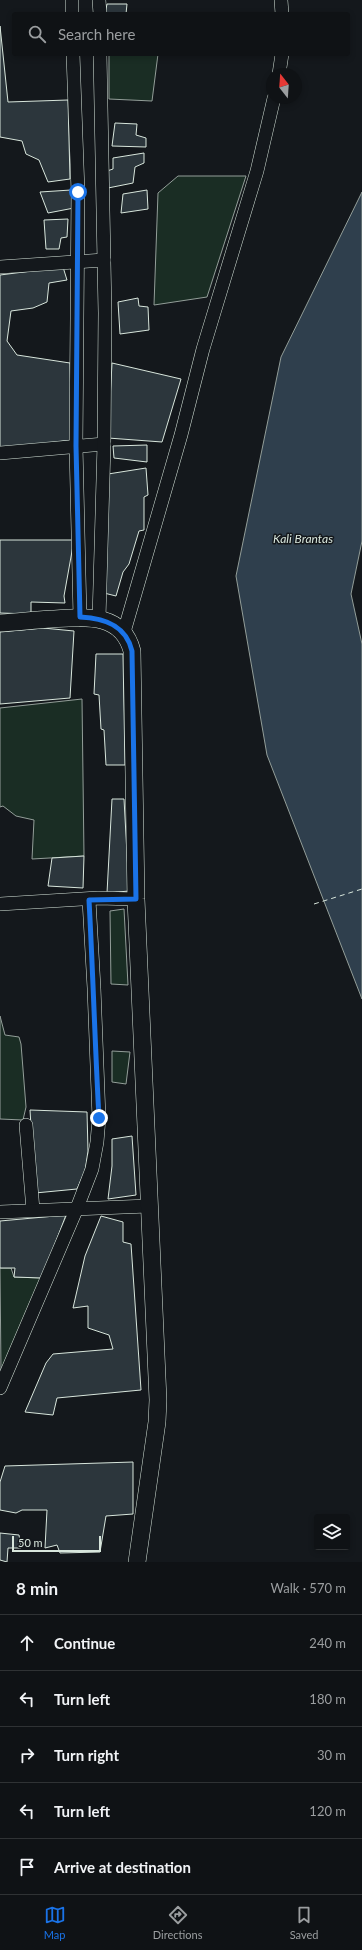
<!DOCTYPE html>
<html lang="en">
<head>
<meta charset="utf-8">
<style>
	body { margin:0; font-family:Lato,sans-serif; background:#181b1e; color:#f1f3f6 }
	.controls { position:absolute; right:12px; bottom:12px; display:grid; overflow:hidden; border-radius:4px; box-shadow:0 2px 6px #0003 }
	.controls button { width:36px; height:36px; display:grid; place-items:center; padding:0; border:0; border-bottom:1px solid #2f3234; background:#0f1215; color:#f1f3f6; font:20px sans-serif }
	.compass { position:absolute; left:266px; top:68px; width:36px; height:36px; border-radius:50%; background:#0f1215; box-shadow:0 2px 6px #0003; rotate:343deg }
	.scale { position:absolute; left:12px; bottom:10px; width:89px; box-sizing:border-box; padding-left:4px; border:2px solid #d8e6dc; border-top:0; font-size:11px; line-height:14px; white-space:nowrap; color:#d8e6dc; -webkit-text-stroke:3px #14181c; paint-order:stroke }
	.stop { position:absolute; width:12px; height:12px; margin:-9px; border:3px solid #1a73e8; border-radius:50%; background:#fff }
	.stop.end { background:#1a73e8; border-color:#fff; box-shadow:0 1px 4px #0008 }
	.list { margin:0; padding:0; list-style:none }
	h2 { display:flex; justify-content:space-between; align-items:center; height:52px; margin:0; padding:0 16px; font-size:17px }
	h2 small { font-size:13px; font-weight:400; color:#9b9ea0 }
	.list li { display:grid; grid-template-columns:26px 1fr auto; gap:12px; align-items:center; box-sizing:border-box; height:56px; padding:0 16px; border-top:1px solid #2f3234 }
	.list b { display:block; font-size:15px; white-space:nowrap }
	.list em { font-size:13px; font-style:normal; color:#9b9ea0 }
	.icon { flex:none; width:22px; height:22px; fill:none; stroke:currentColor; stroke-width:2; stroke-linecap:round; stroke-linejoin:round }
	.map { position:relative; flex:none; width:362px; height:1562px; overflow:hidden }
	.search { position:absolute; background:#0f1215; box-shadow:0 2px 6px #0003; left:12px; right:12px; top:12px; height:44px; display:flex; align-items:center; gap:10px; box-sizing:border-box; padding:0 14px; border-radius:4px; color:#9b9ea0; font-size:15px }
	.sheet { height:332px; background:#0f1215 }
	nav { display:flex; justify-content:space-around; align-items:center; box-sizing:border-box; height:56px; border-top:1px solid #2f3234; background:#0f1215; font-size:11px; color:#9b9ea0 }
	nav a { display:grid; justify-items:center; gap:2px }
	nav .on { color:#1a73e8 }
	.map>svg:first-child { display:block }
	.green { fill:#1a2d24; stroke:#939e99 }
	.water { fill:#2f3f4d; stroke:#939e99 }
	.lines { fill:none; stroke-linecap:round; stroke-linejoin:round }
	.ferry { stroke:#d8e6dc; stroke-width:1; stroke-dasharray:5 4; stroke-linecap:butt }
	.building { fill:#2c363c; stroke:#d8e6dc }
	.minor-casing { stroke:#d8e6dc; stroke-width:14 }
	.major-casing { stroke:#d8e6dc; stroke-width:18 }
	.minor { stroke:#14181c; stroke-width:13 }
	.major { stroke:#14181c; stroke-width:17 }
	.route { stroke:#1a73e8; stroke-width:5 }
	.labels { text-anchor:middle; stroke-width:3; stroke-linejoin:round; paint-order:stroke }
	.water-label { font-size:12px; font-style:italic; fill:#d8e6dc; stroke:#14181c }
</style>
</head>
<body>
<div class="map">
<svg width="362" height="1562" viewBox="0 0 362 1562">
	<rect width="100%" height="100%" fill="#14181c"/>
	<!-- green -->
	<g class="green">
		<polygon points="109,54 158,54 152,101 109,99"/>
		<polygon points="178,176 246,176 207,297 154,305 158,193"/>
		<polygon points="82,699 84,856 32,859 34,820 16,816 3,806 0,807 0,708"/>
		<polygon points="124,909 128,985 111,984 110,911"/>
		<polygon points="0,1016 5,1035 19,1037 21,1044 26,1107 23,1120 0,1119"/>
		<polygon points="112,1051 130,1052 126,1084 112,1082"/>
		<polygon points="0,1268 11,1268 14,1277 41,1278 1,1373"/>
	</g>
	<!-- water -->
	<polygon class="water" points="362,192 362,541 351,594 362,644 362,999 267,755 236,576 281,357"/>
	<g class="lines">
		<!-- ferry -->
		<polyline class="ferry" points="314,904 362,889"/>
	</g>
	<!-- building -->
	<g class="building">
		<polygon points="107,4 127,4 126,14 105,14"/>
		<polygon points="0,26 8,102 68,100 70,179 48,182 39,160 26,154 22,141 0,137"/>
		<polygon points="115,123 137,124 136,135 146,138 146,147 112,146"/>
		<polygon points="144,153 144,163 135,167 133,183 108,188 107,171 113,169 113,158"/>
		<polygon points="71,190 74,208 48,213 40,192"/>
		<polygon points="147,190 148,209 121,213 123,194"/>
		<polygon points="68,219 67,237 61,238 59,249 46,249 44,220"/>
		<polygon points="63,267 67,280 49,283 47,302 33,308 11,311 7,341 17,355 70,363 72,440 0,449 0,275"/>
		<polygon points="138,298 139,306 148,307 149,330 120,334 118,302"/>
		<polygon points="112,363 181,379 162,442 108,438"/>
		<polygon points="147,445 147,462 114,458 113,446"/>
		<polygon points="146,468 148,495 144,497 144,530 139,531 129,564 123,572 116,596 104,593 108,474"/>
		<polygon points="0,540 74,540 64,596 65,603 31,602 31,614 0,613"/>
		<polygon points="43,628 74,631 70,698 0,704 0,632"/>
		<polygon points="96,654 123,654 125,765 106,765 104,730 101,729 99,695 94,694"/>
		<polygon points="112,799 124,799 129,891 107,893"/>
		<polygon points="84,856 83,888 48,886 52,858"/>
		<polygon points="30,1110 87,1112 88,1151 85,1171 77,1189 35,1193"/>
		<polygon points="132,1136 136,1195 108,1199 112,1166 112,1139"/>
		<polygon points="66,1215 42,1278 14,1277 15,1268 0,1268 0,1221"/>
		<polygon points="101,1216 123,1222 123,1242 131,1244 141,1390 57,1398 53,1415 25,1412 46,1363 53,1354 113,1349 109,1335 88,1328 88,1306 73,1308 85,1256"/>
		<polygon points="133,1462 133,1514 106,1516 100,1552 60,1553 57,1545 45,1548 47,1510 22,1510 16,1513 0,1510 0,1482 5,1466"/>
		<polygon points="0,1533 19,1535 21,1548 8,1548 7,1562 0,1560"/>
	</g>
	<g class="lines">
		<defs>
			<g id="minor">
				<polyline points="72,0 72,14"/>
				<polyline points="99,0 100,14"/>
				<polyline points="281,0 282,14"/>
				<polyline points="73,54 78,192 76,446 80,617"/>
				<polyline points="279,74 282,54"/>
				<polyline points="0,267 104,260"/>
				<polyline points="0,453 104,444"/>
				<polyline points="99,619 104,444 105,313 100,54"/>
				<polyline points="124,632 181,435 203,349 257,171 274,98"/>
				<polyline points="0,904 98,898 136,899"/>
				<polyline points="26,1125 33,1210"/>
				<polyline points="0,1212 148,1206"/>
				<polyline points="0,1388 77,1208 92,1169 97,1142 99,1118 94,988 89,900"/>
			</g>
			<path id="major" d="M0,623C17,622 35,620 52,619C84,617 122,612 132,651L136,899L158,1400L157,1422L137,1562"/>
		</defs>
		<!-- minor casing -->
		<use href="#minor" class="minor-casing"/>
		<!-- major casing -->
		<use href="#major" class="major-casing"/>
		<!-- minor -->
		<use href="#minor" class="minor"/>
		<!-- major -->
		<use href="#major" class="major"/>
	</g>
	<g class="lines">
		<!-- route -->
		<path class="route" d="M78,192L76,446L80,617C104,618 126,625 132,651L136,899L89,900C93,973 95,1046 99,1118"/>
	</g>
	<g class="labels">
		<!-- water labels -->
		<g class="water-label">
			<text x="303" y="543">Kali Brantas</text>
		</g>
	</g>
</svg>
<div class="controls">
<button><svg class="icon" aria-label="layers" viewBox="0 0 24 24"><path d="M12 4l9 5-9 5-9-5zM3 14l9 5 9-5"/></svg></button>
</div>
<svg class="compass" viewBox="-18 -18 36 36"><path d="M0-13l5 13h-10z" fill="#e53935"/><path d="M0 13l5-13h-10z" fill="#9b9ea0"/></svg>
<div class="scale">50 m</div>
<div class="stop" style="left:78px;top:192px"></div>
<div class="stop end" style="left:99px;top:1118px"></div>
<div class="search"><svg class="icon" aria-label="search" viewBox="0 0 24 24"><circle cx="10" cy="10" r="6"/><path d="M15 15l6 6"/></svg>Search here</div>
</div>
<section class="sheet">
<h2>8 min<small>Walk · 570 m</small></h2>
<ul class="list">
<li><svg class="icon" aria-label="ahead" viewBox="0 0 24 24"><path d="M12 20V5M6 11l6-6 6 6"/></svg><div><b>Continue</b></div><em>240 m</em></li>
<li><svg class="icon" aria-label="left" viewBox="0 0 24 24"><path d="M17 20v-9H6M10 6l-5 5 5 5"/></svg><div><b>Turn left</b></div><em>180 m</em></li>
<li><svg class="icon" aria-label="right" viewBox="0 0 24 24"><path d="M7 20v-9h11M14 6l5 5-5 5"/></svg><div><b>Turn right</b></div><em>30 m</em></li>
<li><svg class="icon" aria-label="left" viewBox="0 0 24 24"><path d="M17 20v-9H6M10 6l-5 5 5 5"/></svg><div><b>Turn left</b></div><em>120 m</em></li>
<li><svg class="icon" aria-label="arrive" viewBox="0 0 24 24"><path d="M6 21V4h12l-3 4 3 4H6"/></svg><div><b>Arrive at destination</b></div></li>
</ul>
</section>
<nav>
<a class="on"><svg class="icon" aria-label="map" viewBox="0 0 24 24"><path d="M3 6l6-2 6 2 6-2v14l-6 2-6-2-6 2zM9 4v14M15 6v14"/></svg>Map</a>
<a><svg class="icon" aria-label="directions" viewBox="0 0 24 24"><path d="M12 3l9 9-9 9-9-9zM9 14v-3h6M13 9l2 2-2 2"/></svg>Directions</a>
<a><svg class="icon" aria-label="saved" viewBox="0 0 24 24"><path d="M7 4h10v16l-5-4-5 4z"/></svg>Saved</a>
</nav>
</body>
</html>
